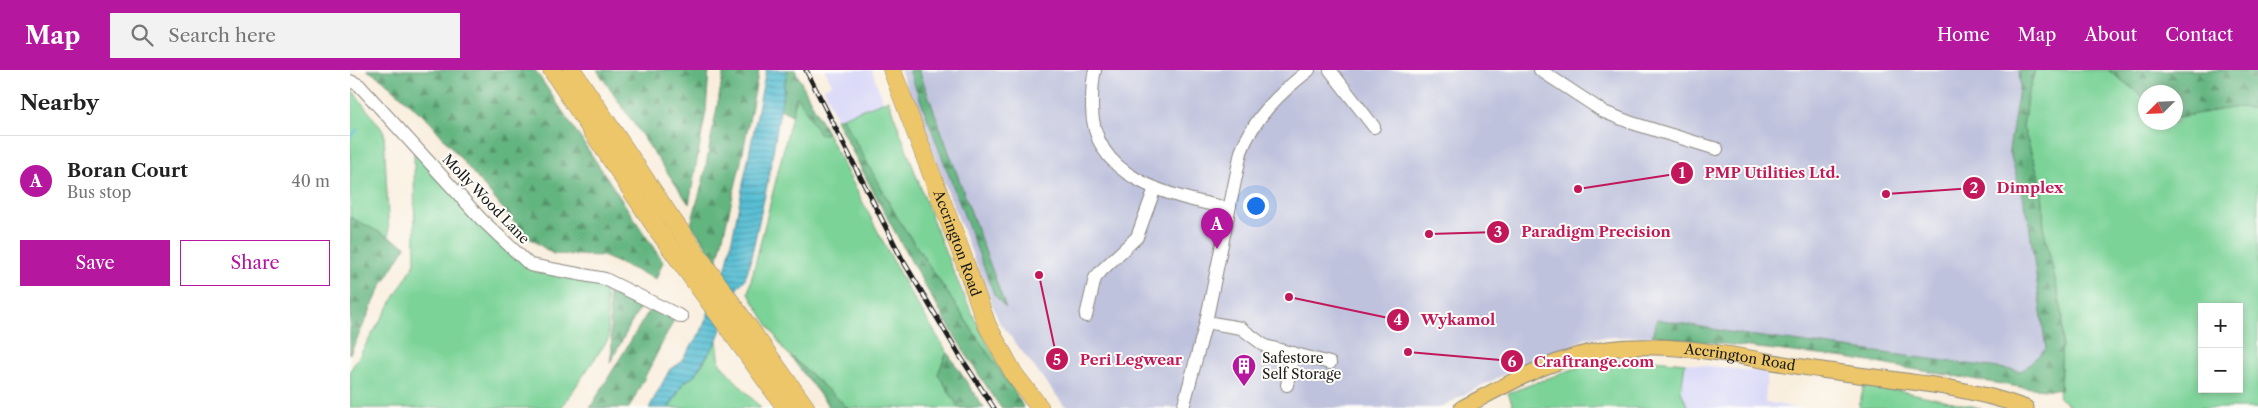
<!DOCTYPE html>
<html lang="en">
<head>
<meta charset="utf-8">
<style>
	body { margin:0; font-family:"Libre Caslon Text",serif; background:#f2f2f2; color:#222 }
	.controls { position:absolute; right:15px; bottom:15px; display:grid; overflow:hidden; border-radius:0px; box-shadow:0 2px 8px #0003 }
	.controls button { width:45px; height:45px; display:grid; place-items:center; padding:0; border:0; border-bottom:1px solid #e0e0e0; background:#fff; color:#222; font:25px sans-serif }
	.compass { position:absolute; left:1788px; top:15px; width:45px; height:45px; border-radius:50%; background:#fff; box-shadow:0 2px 8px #0003; rotate:246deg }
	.you { position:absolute; left:905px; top:135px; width:18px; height:18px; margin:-12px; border:4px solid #fff; border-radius:50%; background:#1a73e8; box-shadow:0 0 0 8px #1a73e833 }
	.badge { display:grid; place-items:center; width:32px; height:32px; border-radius:50%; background:#b5179e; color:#fff; font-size:16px; font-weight:700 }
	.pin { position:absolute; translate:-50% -41px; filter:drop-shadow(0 1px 2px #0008) }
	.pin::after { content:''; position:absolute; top:26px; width:18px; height:15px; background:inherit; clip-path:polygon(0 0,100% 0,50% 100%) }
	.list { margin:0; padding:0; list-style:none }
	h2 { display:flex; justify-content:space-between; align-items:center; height:65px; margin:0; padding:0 20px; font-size:21px }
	h2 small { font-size:16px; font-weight:400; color:#767676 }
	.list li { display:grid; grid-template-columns:32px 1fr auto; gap:15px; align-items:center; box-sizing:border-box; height:90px; padding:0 20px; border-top:1px solid #e0e0e0 }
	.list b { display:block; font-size:19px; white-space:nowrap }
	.list p { margin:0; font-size:16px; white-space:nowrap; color:#767676 }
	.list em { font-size:16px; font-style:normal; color:#767676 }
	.actions { display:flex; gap:10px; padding:15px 20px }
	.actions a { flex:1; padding:11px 0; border:1px solid #b5179e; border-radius:0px; text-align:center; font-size:18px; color:#b5179e }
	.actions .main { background:#b5179e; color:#fff }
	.icon { flex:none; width:28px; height:28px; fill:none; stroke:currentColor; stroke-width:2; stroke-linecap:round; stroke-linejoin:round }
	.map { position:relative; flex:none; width:1908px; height:338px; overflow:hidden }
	header { display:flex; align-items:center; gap:30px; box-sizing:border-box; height:70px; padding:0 25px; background:#b5179e; color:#fff }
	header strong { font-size:24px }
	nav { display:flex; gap:28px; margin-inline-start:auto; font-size:18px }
	.search { width:350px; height:45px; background:#f2f2f2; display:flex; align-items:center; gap:12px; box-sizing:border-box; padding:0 18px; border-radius:0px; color:#767676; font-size:19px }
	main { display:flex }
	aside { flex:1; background:#fff }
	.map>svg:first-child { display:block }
	.built { fill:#d8d7f8 }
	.industrial { fill:#bfc2dd }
	.grass { fill:#7bd398; stroke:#4c785a; fill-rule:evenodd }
	.forest { fill:url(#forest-firs); stroke:#40684e }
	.water { fill:url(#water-rules); stroke:#386c78 }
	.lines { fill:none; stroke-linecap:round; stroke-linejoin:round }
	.stream { stroke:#55bdd3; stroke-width:3 }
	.minor-casing { stroke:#8a857d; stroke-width:14 }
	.major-casing { stroke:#8a857d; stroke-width:17 }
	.highway-casing { stroke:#8a857d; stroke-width:19 }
	.minor { stroke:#fff; stroke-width:12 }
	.major { stroke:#ecc669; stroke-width:15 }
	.highway { stroke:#ecc669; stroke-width:18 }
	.rail-casing { stroke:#1c1c1c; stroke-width:5 }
	.rail { stroke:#fdfcf7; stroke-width:3; stroke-dasharray:9; stroke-linecap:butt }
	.labels { text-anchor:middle; stroke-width:4; stroke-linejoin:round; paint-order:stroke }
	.street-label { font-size:14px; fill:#1c1c1c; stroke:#fdfcf7 }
	.poi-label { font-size:14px; fill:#1c1c1c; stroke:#fdfcf7; text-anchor:start }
	.leader { fill:none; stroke:#c2185b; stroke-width:2 }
	.callout-dot { fill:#c2185b; stroke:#fdfcf7; stroke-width:2 }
	.mark-label { font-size:15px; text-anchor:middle; font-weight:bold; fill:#fff }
	.callout-label { font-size:15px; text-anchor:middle; font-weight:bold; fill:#c2185b; stroke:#fdfcf7; stroke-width:4; stroke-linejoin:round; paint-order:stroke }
</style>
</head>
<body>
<header>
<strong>Map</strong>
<div class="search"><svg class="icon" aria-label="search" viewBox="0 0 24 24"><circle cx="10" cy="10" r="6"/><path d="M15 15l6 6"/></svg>Search here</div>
<nav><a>Home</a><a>Map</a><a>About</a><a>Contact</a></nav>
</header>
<main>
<aside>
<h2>Nearby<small></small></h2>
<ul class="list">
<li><span class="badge">A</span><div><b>Boran Court</b><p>Bus stop</p></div><em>40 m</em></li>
</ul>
<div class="actions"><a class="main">Save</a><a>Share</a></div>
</aside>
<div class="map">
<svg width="1908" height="338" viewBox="0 0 1908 338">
	<defs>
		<pattern id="forest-firs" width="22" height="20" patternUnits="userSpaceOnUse" patternTransform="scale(1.25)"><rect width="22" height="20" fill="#64b580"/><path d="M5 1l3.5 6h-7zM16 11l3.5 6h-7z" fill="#529268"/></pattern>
		<pattern id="water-rules" width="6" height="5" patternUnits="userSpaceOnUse" patternTransform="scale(1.25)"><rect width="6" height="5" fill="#55bdd3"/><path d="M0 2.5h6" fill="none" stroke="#4699aa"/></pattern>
	</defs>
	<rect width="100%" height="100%" fill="#fdfcf7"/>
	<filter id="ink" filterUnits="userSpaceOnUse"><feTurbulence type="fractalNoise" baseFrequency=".02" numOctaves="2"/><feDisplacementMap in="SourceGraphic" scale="10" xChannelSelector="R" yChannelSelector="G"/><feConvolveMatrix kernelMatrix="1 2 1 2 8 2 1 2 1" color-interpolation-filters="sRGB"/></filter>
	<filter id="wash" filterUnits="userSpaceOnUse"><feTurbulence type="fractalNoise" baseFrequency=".0096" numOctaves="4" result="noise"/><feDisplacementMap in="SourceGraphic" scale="20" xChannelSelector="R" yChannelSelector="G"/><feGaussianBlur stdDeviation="1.12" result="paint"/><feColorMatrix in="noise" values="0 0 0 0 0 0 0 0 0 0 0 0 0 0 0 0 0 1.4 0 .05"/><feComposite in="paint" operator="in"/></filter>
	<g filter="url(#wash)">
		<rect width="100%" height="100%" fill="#f9eede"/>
		<!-- built -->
		<g class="built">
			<polygon points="475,0 522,0 533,32 486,49 474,18 482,14"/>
			<polygon points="1335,293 1417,303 1415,332 1447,338 1338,338 1331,322"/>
		</g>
		<!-- industrial -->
		<polygon class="industrial" points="550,0 1673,0 1659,80 1678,146 1696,279 1671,301 1390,264 1308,249 1302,266 1237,268 1153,305 1089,338 719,338 713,334 649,252"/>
		<!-- grass -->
		<g class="grass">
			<path d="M1685,0H1758L1795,28L1796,52H1826V46L1888,37L1908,39V338H1723L1708,327L1710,320L1713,246L1694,160L1692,116L1673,57L1677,27ZM1852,237H1889V319H1852Z"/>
			<polygon points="0,17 34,62 39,167 0,148"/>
			<polygon points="447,25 470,65 477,63 556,216 597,282 588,304 609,338 498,338 434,280 398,223"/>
			<path d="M538,30C575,126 606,227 661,315H659L548,149L492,47Z"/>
			<polygon points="64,82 186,202 255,214 259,268 211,338 0,338 0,301 65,193"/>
			<polygon points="367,270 370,294 411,338 319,338 334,312 343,307 352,295"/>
			<polygon points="1265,290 1294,289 1335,293 1331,321 1338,338 1164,338 1158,323 1234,295"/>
			<polygon points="1514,315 1523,315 1631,338 1509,338"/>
		</g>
		<!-- forest -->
		<g class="forest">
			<polygon points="17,0 185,0 313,192 306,209 252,186 203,184 175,165 80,52 32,9"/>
			<polygon points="247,0 359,0 356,41 339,134"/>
			<polygon points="374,0 409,0 391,92 367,192 341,154 353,111"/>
			<polygon points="437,0 445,0 477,63 470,65 447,26 442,45 430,39"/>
			<polygon points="559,0 569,0 656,238 644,224"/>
			<polygon points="1669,0 1685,0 1677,27 1673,57 1692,116 1694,160 1713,246 1710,320 1669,317 1496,288 1302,266 1307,249 1390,264 1671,301 1696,279 1678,146 1659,80 1670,13"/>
			<polygon points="1758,0 1908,0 1908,39 1888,37 1828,47 1826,46 1826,22 1796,22 1795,28"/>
			<path d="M492,47L548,149L659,315H661L674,338H651C588,245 536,148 486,49Z"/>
			<polygon points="0,147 56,176 31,217 0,284"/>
			<polygon points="258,217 292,233 260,293 262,280"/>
			<polygon points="301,237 324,250 279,338 240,338"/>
			<polygon points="597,282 629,331 634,338 609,338 588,304"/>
			<polygon points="440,286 498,338 480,338"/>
		</g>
		<!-- water -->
		<polygon class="water" points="416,0 437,0 418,111 398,201 394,211 388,217 366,272 343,307 334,312 319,338 299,338 320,299 329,294 351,262 377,194"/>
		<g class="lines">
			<!-- stream -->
			<polyline class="stream" points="0,67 7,60"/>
		</g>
	</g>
	<g filter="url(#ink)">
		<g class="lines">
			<defs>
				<g id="minor">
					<path d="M745,0C742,11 742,23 742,34C740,109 820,126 878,138"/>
					<polyline points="980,0 1024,57"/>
					<polyline points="1190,0 1254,42 1282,53 1367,79"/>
					<polyline points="0,11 9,15 131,149 180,195 255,209 332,247"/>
					<polyline points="736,246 745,208 751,201 787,167 805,118"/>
					<polyline points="856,252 891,258 915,276 980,293"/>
					<polyline points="937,315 943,283"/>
					<path d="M833,338L856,252L891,82C904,47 930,23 959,0"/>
				</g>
				<g id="major">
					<path id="s1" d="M1112,338C1158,314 1205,286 1258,279C1328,270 1402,290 1472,300C1538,310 1613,314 1676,338"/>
				</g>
				<g id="highway">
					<polyline points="202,0 307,159 436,338"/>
					<polyline points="222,0 319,145 456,338"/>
					<path id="s2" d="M542,0L610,179L637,255L664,304L690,338"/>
				</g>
			</defs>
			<!-- minor casing -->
			<use href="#minor" class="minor-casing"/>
			<!-- major casing -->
			<use href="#major" class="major-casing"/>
			<!-- highway casing -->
			<use href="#highway" class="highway-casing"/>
			<!-- minor -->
			<use href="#minor" class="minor"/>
			<!-- major -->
			<use href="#major" class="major"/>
			<!-- highway -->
			<use href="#highway" class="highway"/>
			<defs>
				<polyline id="rail" points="456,0 552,189 610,286 644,338"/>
			</defs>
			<!-- rail casing -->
			<use href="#rail" class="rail-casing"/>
			<!-- rail -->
			<use href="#rail" class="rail"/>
		</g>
	</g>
	<!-- icons -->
	<defs>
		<symbol id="building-pin" viewBox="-11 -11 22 30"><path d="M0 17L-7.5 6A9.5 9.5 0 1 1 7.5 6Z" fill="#b5179e" stroke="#fdfcf7"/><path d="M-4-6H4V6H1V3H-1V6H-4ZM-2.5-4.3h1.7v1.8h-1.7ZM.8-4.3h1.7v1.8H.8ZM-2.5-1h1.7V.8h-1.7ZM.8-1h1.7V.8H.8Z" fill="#fff"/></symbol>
	</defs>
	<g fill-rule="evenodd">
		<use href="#building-pin" x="880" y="282" width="28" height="38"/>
	</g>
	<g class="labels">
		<!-- street labels -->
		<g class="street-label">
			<text transform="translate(136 129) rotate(46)" y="5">Molly Wood Lane</text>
			<text dy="5" stroke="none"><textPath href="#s2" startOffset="185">Accrington Road</textPath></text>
			<text dy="5" stroke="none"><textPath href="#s1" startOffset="291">Accrington Road</textPath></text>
		</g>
		<!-- poi labels -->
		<g class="poi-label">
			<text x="912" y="293">Safestore<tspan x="912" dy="16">Self Storage</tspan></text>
		</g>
	</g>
	<!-- callouts -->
	<path class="leader" d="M1228 119L1332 103M1536 124L1624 118M1079 164L1148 162M939 227L1048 250M689 205L707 289M1058 282L1162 291"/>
	<g class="callout-dot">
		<circle cx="1228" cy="119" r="5"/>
		<circle cx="1536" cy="124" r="5"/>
		<circle cx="1079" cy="164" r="5"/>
		<circle cx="939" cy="227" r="5"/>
		<circle cx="689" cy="205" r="5"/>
		<circle cx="1058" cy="282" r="5"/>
		<circle cx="1332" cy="103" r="12"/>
		<circle cx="1624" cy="118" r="12"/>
		<circle cx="1148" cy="162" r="12"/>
		<circle cx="1048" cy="250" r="12"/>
		<circle cx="707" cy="289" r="12"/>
		<circle cx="1162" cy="291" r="12"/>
	</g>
	<g class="mark-label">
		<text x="1332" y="108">1</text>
		<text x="1624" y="123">2</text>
		<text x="1148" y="167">3</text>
		<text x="1048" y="255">4</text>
		<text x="707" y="295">5</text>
		<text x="1162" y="297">6</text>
	</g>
	<g class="callout-label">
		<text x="1422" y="108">PMP Utilities Ltd.</text>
		<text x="1680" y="123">Dimplex</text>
		<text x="1246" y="167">Paradigm Precision</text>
		<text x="1108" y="255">Wykamol</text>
		<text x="781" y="295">Peri Legwear</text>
		<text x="1244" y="297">Craftrange.com</text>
	</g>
</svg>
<div class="controls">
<button>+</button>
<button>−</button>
</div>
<svg class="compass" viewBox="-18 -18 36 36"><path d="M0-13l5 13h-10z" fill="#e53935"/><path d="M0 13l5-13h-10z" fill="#767676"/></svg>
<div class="you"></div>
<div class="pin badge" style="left:867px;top:179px">A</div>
</div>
</main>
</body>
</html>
